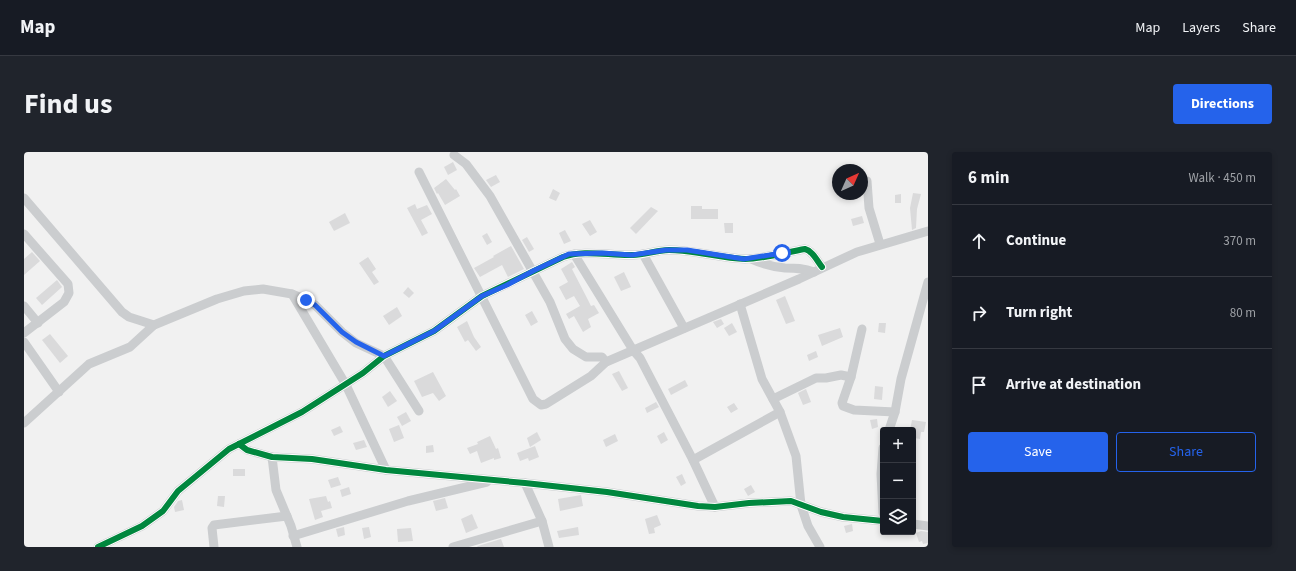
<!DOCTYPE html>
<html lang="en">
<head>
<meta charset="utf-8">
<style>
	body { margin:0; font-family:"Source Sans 3",sans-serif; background:#20242c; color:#f1f3f6 }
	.controls { position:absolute; right:12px; bottom:12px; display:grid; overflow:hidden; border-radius:4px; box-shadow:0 2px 6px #0003 }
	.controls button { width:36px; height:36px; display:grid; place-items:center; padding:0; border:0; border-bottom:1px solid #363941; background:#171b24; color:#f1f3f6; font:20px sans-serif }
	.compass { position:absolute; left:808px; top:12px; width:36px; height:36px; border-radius:50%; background:#171b24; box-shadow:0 2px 6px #0003; rotate:45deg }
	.stop { position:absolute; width:12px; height:12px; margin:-9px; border:3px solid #2563eb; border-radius:50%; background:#fff }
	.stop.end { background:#2563eb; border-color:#fff; box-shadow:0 1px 4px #0008 }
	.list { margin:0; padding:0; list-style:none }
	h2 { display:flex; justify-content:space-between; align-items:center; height:52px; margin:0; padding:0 16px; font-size:17px }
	h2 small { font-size:13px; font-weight:400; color:#9ea1a6 }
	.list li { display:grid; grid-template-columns:26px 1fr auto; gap:12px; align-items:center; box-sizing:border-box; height:72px; padding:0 16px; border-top:1px solid #363941 }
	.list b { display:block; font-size:15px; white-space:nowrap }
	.list em { font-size:13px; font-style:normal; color:#9ea1a6 }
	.actions { display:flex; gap:8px; padding:12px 16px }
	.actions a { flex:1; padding:9px 0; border:1px solid #2563eb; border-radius:4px; text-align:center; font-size:14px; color:#2563eb }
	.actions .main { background:#2563eb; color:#fff }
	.icon { flex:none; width:22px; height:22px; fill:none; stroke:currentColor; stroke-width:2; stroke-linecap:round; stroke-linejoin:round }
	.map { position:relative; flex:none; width:904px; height:395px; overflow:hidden; border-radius:4px }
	header { display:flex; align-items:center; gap:24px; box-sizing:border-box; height:56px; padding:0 20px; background:#171b24; border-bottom:1px solid #363941 }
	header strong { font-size:19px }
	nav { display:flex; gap:22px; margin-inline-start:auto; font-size:14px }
	.intro { display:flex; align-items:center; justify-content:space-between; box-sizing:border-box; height:96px; padding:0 24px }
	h1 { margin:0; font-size:28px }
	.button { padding:10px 18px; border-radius:4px; background:#2563eb; color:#fff; font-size:14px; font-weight:700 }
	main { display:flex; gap:24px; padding:0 24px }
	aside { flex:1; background:#171b24; border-radius:4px; box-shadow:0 2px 6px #0003 }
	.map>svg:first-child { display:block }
	.building { fill:#dadadb }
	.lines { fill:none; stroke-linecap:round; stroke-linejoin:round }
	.minor { stroke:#cbcdcf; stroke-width:9 }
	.cycleway-casing { stroke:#fff; stroke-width:8 }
	.cycleway { stroke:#00873e; stroke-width:6 }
	.route { stroke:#2563eb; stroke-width:5 }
</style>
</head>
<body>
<header>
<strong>Map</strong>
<nav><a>Map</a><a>Layers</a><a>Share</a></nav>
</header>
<div class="intro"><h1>Find us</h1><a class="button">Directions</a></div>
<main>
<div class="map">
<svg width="904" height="395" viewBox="0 0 904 395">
	<rect width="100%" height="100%" fill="#f1f1f1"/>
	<!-- building -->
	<g class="building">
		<polygon points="429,10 433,18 424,23 420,15"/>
		<polygon points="472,23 476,30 467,35 462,28"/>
		<polygon points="422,27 431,38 432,37 436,44 421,53 414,41 413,42 410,36"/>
		<polygon points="529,37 536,41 532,49 525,46"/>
		<polygon points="889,41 897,42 893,57 892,76 888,78 886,56"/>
		<polygon points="877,42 877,51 871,51 871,43"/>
		<polygon points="391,52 393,57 403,53 408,62 397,68 404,81 398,84 383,56"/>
		<polygon points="667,54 678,54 678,57 694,57 694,67 667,67"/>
		<polygon points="627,55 634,59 612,82 606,76"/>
		<polygon points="321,61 326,71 310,79 305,70"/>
		<polygon points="838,64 840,71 829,74 827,67"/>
		<polygon points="566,68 573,80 566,84 558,72"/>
		<polygon points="700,71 709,71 709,81 701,81"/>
		<polygon points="541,78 547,89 540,92 535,81"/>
		<polygon points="463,81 468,90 463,93 458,84"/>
		<polygon points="503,85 510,97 505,100 498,88"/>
		<polygon points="487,94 500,117 484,125 478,113 456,125 450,116 470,105 469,104"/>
		<polygon points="8,100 16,109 0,123 0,107"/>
		<polygon points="344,105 352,117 348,120 355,130 350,133 335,111"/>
		<polygon points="548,110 551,115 548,117 550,121 564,148 567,154 570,153 575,161 564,167 567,175 559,180 550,164 545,167 542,162 556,154 550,144 542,148 535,135 544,130 537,117"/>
		<polygon points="600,120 607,135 597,139 590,125"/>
		<polygon points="33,128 38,135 18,153 12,146"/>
		<polygon points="384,135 390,141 385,146 379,141"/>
		<polygon points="761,144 771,169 762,172 752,148"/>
		<polygon points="373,155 378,164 365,173 359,164"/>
		<polygon points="508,159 514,170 507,174 501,163"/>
		<polygon points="697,167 700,172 693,176 689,170"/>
		<polygon points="443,169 450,185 457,195 452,199 444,188 441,190 433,175"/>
		<polygon points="708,171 713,180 705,184 700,176"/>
		<polygon points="855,171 862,171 861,181 854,180"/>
		<polygon points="816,176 819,185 798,194 794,183"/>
		<polygon points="26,182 44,204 36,211 18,188"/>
		<polygon points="792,199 794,205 785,209 783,203"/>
		<polygon points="595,219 604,236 598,239 588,222"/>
		<polygon points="409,220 422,244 415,249 409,241 398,245 390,229"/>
		<polygon points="661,228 664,234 647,243 644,237"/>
		<polygon points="851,234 859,235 858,248 850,247"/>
		<polygon points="782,237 787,250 779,253 774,241"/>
		<polygon points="366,239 373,249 364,255 358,245"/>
		<polygon points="632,250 635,255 623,261 621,256"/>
		<polygon points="710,251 714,257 707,261 703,255"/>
		<polygon points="382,260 387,269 378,274 373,265"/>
		<polygon points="853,267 854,275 848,277 846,268"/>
		<polygon points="888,268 902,270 900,280 897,280 896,287 890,286 891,278 886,278"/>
		<polygon points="375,273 380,286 370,290 365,277"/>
		<polygon points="316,274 319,280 310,284 307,278"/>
		<polygon points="513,280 517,288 506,295 503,286"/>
		<polygon points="640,280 644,288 637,292 633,284"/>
		<polygon points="591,282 594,289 582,295 579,288"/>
		<polygon points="466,284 472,297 474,296 477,306 470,308 470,306 457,311 453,299 446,302 443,296 454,292 453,290"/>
		<polygon points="340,288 343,295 332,298 329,291"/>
		<polygon points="409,293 410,300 402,301 402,294"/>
		<polygon points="511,294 515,305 505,309 504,306 496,309 493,301"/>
		<rect x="209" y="317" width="12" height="7"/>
		<polygon points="658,322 662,331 657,334 652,325"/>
		<polygon points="314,325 317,333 307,336 304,328"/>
		<polygon points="727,333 731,340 724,344 720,337"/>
		<polygon points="325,335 327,342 318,345 316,338"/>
		<polygon points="557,343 559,354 536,359 534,347"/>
		<polygon points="194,344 201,344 200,355 193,354"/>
		<polygon points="302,344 304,350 306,349 308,356 297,359 299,365 291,368 285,347"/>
		<polygon points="421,346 424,356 412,359 409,349"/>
		<polygon points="158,348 160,358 151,360 150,355 154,349"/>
		<polygon points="448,362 454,376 442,381 437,367"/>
		<polygon points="633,363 637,373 630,376 631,381 625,382 621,367"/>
		<polygon points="828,372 829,379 822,381 820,374"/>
		<polygon points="320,375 321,383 314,385 312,377"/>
		<polygon points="345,375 347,385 340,387 338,376"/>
		<polygon points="554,375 555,383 535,386 533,379"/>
		<polygon points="387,376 389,389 374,390 373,377"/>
		<polygon points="897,379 904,380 904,391 899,392 898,389 895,390 892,381"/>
		<polygon points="477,387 480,395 453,395 454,394"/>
	</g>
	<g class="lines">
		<!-- minor -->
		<g class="minor">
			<polyline points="430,3 442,12 466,44 526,150 541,187 549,197 562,205 578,205 582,210"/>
			<polyline points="395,20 509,247 517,253 522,252 567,224 582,210 775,127 833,100 904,79"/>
			<polyline points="843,29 845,56 856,92"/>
			<polyline points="0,46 98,160 105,165 130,173"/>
			<polyline points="0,82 44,132 45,141 40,150 0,181"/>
			<polyline points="550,102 609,198 616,206 669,308 691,355"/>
			<polyline points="619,102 660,176"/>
			<path d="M727,107C738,112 750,115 761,116C771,116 780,116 790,120"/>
			<polyline points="268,142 322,233 362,318"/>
			<polyline points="716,152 738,227 756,260 772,304 777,353 784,374 796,395"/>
			<polyline points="0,154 14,171"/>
			<polyline points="838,177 827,225 818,251 819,254 830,258 871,260"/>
			<polyline points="0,190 35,240"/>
			<polyline points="749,247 792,226 802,226 817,223 827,225"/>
			<polyline points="0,271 65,212 106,195 130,173 193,147 220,139 239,137 268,142 282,148 291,153 318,180 332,191 360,204 395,259"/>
			<polyline points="865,278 871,260 877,227 904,130"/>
			<polyline points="215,292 223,298 248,305 288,307 362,318 501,331 583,340 674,354 691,355 725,351 767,349 797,360 819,365 859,369"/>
			<polyline points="859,296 857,322 859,361"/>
			<polyline points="248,305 252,338 267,374 273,395"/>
			<polyline points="669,308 756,260"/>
			<polyline points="501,331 518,369 525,395"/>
			<polyline points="889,372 904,374"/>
			<polyline points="269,384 384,349 463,330"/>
			<path d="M74,395L118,374L139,359L154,339L205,297L278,260L339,221L360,204L410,179L458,144L539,105C560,97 586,104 609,103C621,103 632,98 645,98C671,98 695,106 721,107C739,107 763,100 781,97C789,99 793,109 798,115"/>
			<polyline points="190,395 188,376 190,373 263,364"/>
			<polyline points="429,395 518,369"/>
		</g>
		<defs>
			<g id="cycleway">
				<polyline points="215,292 223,298 248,305 288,307 362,318 501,331 583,340 674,354 691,355 725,351 767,349 797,360 819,365 859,369"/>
				<path d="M74,395L118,374L139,359L154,339L205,297L278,260L339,221L360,204L410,179L458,144L539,105C560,97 586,104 609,103C621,103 632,98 645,98C671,98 695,106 721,107C739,107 763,100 781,97C789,99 793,109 798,115"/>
			</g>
		</defs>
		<!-- cycleway casing -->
		<use href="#cycleway" class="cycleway-casing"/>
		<!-- cycleway -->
		<use href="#cycleway" class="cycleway"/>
	</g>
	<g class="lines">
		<!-- route -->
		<polyline class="route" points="282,148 291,153 318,180 332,190 360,204 410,179 458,144 483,133 509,119 545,102 578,101 608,103 642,98 663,98 720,107 758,101"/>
	</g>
</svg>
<div class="controls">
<button>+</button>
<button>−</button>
<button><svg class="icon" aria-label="layers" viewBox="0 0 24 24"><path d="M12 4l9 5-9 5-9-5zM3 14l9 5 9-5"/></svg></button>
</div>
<svg class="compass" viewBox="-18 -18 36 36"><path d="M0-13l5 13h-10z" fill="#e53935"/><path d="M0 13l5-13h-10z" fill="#9ea1a6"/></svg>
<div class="stop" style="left:758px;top:101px"></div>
<div class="stop end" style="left:282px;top:148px"></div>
</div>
<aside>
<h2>6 min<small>Walk · 450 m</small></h2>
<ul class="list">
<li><svg class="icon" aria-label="ahead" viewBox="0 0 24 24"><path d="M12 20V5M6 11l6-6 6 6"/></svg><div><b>Continue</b></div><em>370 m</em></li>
<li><svg class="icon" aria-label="right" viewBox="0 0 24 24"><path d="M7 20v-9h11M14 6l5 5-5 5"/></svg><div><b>Turn right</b></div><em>80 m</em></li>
<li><svg class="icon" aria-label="arrive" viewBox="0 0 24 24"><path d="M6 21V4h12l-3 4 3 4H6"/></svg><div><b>Arrive at destination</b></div></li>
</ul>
<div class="actions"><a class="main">Save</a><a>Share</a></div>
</aside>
</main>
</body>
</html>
